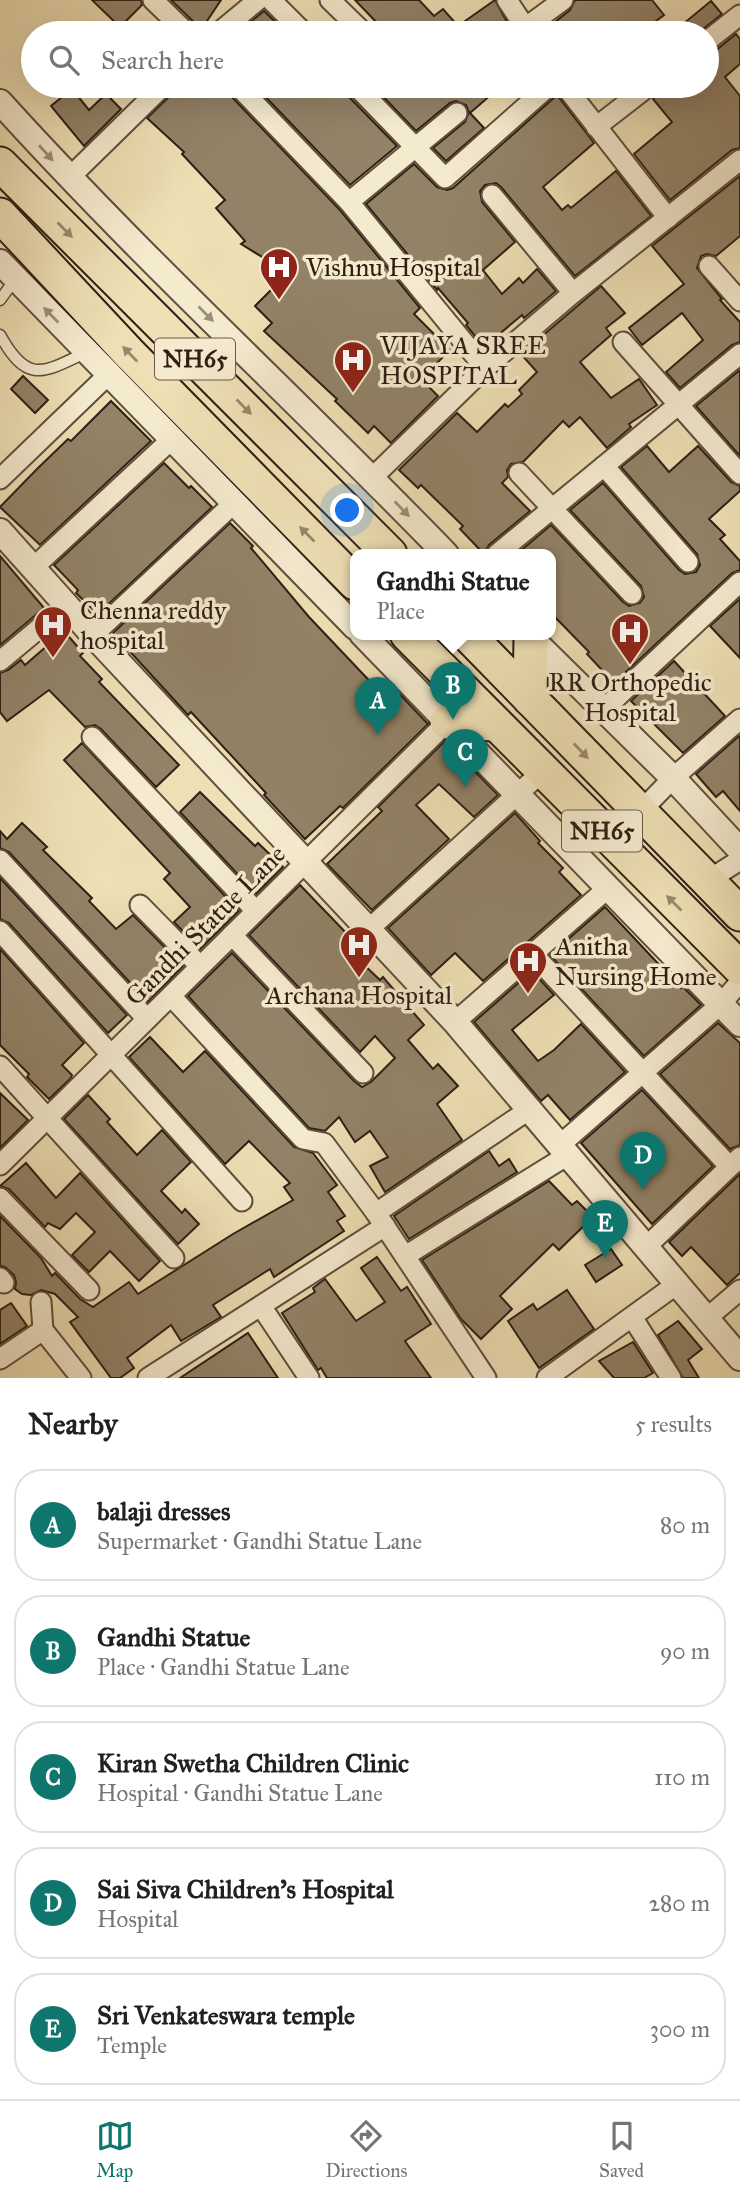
<!DOCTYPE html>
<html lang="en">
<head>
<meta charset="utf-8">
<style>
	body { margin:0; font-family:"IM FELL Great Primer",serif; background:#f2f2f2; color:#202124 }
	.you { position:absolute; left:348px; top:511px; width:24px; height:24px; margin:-18px; border:5px solid #fff; border-radius:50%; background:#1a73e8; box-shadow:0 0 0 10px #1a73e833 }
	.badge { display:grid; place-items:center; width:46px; height:46px; border-radius:50%; background:#0f766e; color:#fff; font-size:23px; font-weight:700 }
	.pin { position:absolute; translate:-50% -58px; filter:drop-shadow(0 2px 4px #0008) }
	.pin::after { content:''; position:absolute; top:37px; width:24px; height:21px; background:inherit; clip-path:polygon(0 0,100% 0,50% 100%) }
	.popup { position:absolute; left:350px; top:549px; width:206px; height:91px; box-sizing:border-box; display:grid; place-content:center; border-radius:14px; background:#fff; filter:drop-shadow(0 2px 5px #0005); font-size:23px; white-space:nowrap; color:#757577 }
	.popup b { font-size:26px; color:#202124 }
	.popup::after { content:''; position:absolute; left:50%; top:100%; margin-left:-14px; border:14px solid transparent; border-top-color:#fff }
	.list { margin:0; padding:0; list-style:none }
	h2 { display:flex; justify-content:space-between; align-items:center; height:91px; margin:0; padding:0 28px; font-size:30px }
	h2 small { font-size:23px; font-weight:400; color:#757577 }
	.list li { display:grid; grid-template-columns:46px 1fr auto; gap:21px; align-items:center; box-sizing:border-box; height:112px; margin:0 14px 14px; padding:0 14px; border:2px solid #e0e0e0; border-radius:28px }
	.list b { display:block; font-size:26px; white-space:nowrap }
	.list p { margin:0; font-size:23px; white-space:nowrap; color:#757577 }
	.list em { font-size:23px; font-style:normal; color:#757577 }
	.icon { flex:none; width:38px; height:38px; fill:none; stroke:currentColor; stroke-width:2; stroke-linecap:round; stroke-linejoin:round }
	.map { position:relative; flex:none; width:740px; height:1378px; overflow:hidden }
	.search { position:absolute; background:#fff; box-shadow:0 7px 28px #0002; left:21px; right:21px; top:21px; height:77px; display:flex; align-items:center; gap:18px; box-sizing:border-box; padding:0 24px; border-radius:38px; color:#757577; font-size:26px }
	.sheet { height:721px; background:#fff }
	nav { display:flex; justify-content:space-around; align-items:center; box-sizing:border-box; height:98px; border-top:2px solid #e0e0e0; background:#fff; font-size:19px; color:#757577 }
	nav a { display:grid; justify-items:center; gap:4px }
	nav .on { color:#0f766e }
	.map>svg:first-child { display:block }
	.building { fill:#928267; stroke:#2f1e14; stroke-width:2 }
	.lines { fill:none; stroke-linecap:round; stroke-linejoin:round }
	.service-casing { stroke:#5f4e3c; stroke-width:13 }
	.minor-casing { stroke:#5f4e3c; stroke-width:23 }
	.tertiary-casing { stroke:#5f4e3c; stroke-width:28 }
	.trunk-casing { stroke:#2f1e14; stroke-width:37 }
	.service { stroke:#f4eace; stroke-width:10 }
	.minor { stroke:#f4eace; stroke-width:19 }
	.tertiary { stroke:#f4eace; stroke-width:24 }
	.trunk { stroke:#eedfb4; stroke-width:33 }
	.oneway { fill:#9b8e7a }
	.oneway2 { fill:#98886c }
	.labels { text-anchor:middle; stroke-width:7; stroke-linejoin:round; paint-order:stroke }
	.shield { fill:#f4eace; stroke:#6a5b4c; stroke-width:2 }
	.shield-label { font-size:24px; font-weight:bold; fill:#2f1e14 }
	.poi-label { font-size:26px; fill:#2f1e14; stroke:#f4eace; text-anchor:start }
	.street-label { font-size:26px; fill:#2f1e14; stroke:#f4eace }
</style>
</head>
<body>
<div class="map">
<svg width="740" height="1378" viewBox="0 0 740 1378">
	<rect width="100%" height="100%" fill="#eedfb4"/>
	<filter id="stains"><feTurbulence type="fractalNoise" baseFrequency=".00286" numOctaves="4"/><feColorMatrix values="0 0 0 0 .2 0 0 0 0 .09 0 0 0 0 .02 0 0 0 .5 -.17"/></filter>
	<radialGradient id="worn" r=".72"><stop offset=".6" stop-color="#630" stop-opacity="0"/><stop offset="1" stop-color="#630" stop-opacity=".3"/></radialGradient>
	<!-- building -->
	<g class="building">
		<polygon points="92,0 141,0 142,5 120,27"/>
		<polygon points="171,0 221,0 199,33 196,24"/>
		<polygon points="355,0 419,0 434,16 443,9 458,26 495,0 507,22 492,33 421,33 413,24 404,33 376,33 376,30 380,26"/>
		<polygon points="575,0 652,0 664,15 640,33 541,33 570,10"/>
		<polygon points="711,1 722,14 698,33 691,33 683,24"/>
		<polygon points="264,11 287,33 237,33 238,32"/>
		<polygon points="736,34 740,39 740,64 725,77 740,96 740,148 732,150 670,200 634,154 672,122 653,99 660,91 661,86 707,86 707,53 715,51"/>
		<polygon points="180,86 226,86 229,94 340,210 420,308 414,314 450,350 421,379 438,396 391,443 374,426 368,433 335,401 337,399 264,331 272,323 255,306 288,273 241,244 245,241 216,208 225,200 182,154 184,152 147,118"/>
		<polygon points="255,86 344,86 347,95 397,146 350,185"/>
		<polygon points="373,86 501,86 470,113 484,128 446,161 433,148 465,122 469,112 466,105 456,101 450,103 416,131"/>
		<polygon points="72,89 89,110 106,94 121,109 84,146 51,106"/>
		<polygon points="557,95 594,143 543,187 562,210 568,205 571,208 616,171 651,216 575,276 501,187 496,183 485,185 480,191 482,202 515,242 483,270 502,294 519,278 523,283 537,269 556,291 524,318 522,315 484,347 466,325 468,323 438,288 437,290 366,204 414,164 437,187 447,190 453,188"/>
		<polygon points="740,176 740,236 716,256 707,254 701,256 697,268 722,299 720,300 740,322 740,342 732,345 680,388 666,372 703,340 682,313 642,345 629,328 684,284 652,246"/>
		<polygon points="601,286 625,313 606,328 611,335 580,362 611,398 639,379 657,405 629,424 631,427 607,448 580,417 569,427 563,421 523,462 511,464 507,470 508,477 502,483 530,511 489,545 484,554 460,529 463,526 421,485 418,488 399,470 457,413 477,432 505,404 508,407 522,394 519,390 537,372 521,354"/>
		<polygon points="740,370 740,456 696,406"/>
		<polygon points="23,376 48,400 35,413 11,389"/>
		<polygon points="111,401 151,441 40,545 0,507 37,469 68,439 71,441"/>
		<polygon points="647,446 669,472 698,446 731,482 740,486 740,491 709,519 725,535 720,539 740,561 740,570 732,573 614,683 587,654 589,652 551,613 551,554 517,554 551,525 623,602 629,606 640,603 644,597 641,586 570,510 603,483 679,570 685,574 696,572 700,565 697,554 621,467"/>
		<polygon points="164,463 189,488 191,486 212,507 98,614 76,593 78,590 54,565"/>
		<polygon points="230,523 253,546 251,548 309,617 381,693 390,684 428,724 343,808 340,806 305,839 264,795 266,793 191,712 188,715 113,633"/>
		<polygon points="0,556 44,608 0,645"/>
		<polygon points="740,599 740,658 710,626"/>
		<polygon points="64,631 83,653 80,656 102,679 99,682 179,765 156,787 101,729 95,725 85,727 49,690 7,721 0,712 0,673 8,670 21,660 25,665"/>
		<polygon points="674,661 725,716 683,753 631,701"/>
		<polygon points="739,736 740,738 740,811 723,791 716,797 696,774"/>
		<polygon points="445,741 498,795 474,817 439,784 416,805 449,839 372,910 327,864 382,811 378,807"/>
		<polygon points="82,743 239,911 200,949 174,922 190,907 164,879 170,873 64,760"/>
		<polygon points="200,792 255,846 258,843 283,867 256,894 180,812"/>
		<polygon points="515,813 540,841 538,843 563,868 559,872 581,895 483,981 455,953 431,975 388,928"/>
		<polygon points="22,823 47,847 43,850 92,898 89,901 116,929 133,915 183,966 148,1002 9,852 0,848 0,831 7,839"/>
		<polygon points="0,878 127,1015 108,1033 9,923 0,919"/>
		<polygon points="300,885 350,937 340,946 360,965 362,963 380,980 383,977 424,1025 408,1040 433,1069 438,1064 458,1086 437,1104 462,1140 385,1192 370,1166 388,1157 370,1131 355,1142 339,1117 325,1131 309,1128 188,996 232,953 354,1081 362,1087 371,1082 395,1058 375,1036 360,1052 249,935"/>
		<polygon points="605,907 681,988 682,986 701,1005 644,1056 550,955"/>
		<polygon points="0,949 84,1043 62,1065 72,1075 71,1078 49,1099 27,1077 29,1074 0,1045"/>
		<polygon points="532,971 554,995 512,1030 538,1061 554,1050 581,1024 625,1072 570,1120 548,1095 541,1101 474,1022"/>
		<polygon points="718,1023 740,1043 740,1145 730,1149 660,1074"/>
		<polygon points="150,1037 183,1072 205,1051 294,1147 313,1153 337,1185 328,1192 345,1216 337,1221 344,1231 274,1277 270,1269 213,1305 221,1317 181,1341 171,1325 127,1358 134,1368 120,1378 111,1378 70,1322 78,1317 55,1294 41,1290 31,1295 22,1294 15,1289 16,1282 14,1275 5,1267 0,1266 0,1216 41,1258 52,1276 55,1273 80,1299 93,1307 129,1282 138,1294 233,1234 293,1200 284,1187 290,1183 249,1141 225,1164 129,1057"/>
		<polygon points="642,1090 713,1166 652,1224 581,1143"/>
		<polygon points="0,1093 28,1120 0,1148"/>
		<polygon points="88,1095 110,1119 107,1122 137,1155 162,1130 191,1162 161,1191 182,1213 185,1209 199,1224 178,1244 64,1119"/>
		<polygon points="489,1151 499,1166 509,1159 517,1172 409,1239 394,1216"/>
		<polygon points="26,1163 56,1198 80,1173 160,1261 139,1281 110,1251 89,1272 72,1255 95,1232 76,1213 60,1229 48,1223 45,1227 9,1189 0,1186"/>
		<polygon points="740,1174 740,1273 727,1285 691,1247 682,1256 669,1242"/>
		<polygon points="549,1181 572,1205 577,1201 593,1217 559,1250 553,1244 500,1296 512,1309 481,1339 461,1319 422,1260"/>
		<polygon points="611,1249 622,1265 596,1282 585,1265"/>
		<polygon points="377,1257 401,1291 407,1287 431,1324 405,1341 431,1378 327,1378 321,1368 318,1370 282,1313 315,1292 313,1288 325,1279 356,1321 385,1302 361,1268"/>
		<polygon points="567,1290 594,1329 539,1368 508,1321 533,1304 537,1310"/>
		<polygon points="11,1303 27,1326 0,1344 0,1310"/>
		<polygon points="678,1321 702,1349 688,1360 699,1378 683,1378 658,1335"/>
		<polygon points="248,1333 278,1378 180,1378"/>
		<polygon points="633,1342 653,1373 644,1378 614,1378 599,1361"/>
	</g>
	<g class="lines">
		<defs>
			<g id="service">
				<polyline points="0,300 16,278"/>
				<path d="M0,335C28,386 44,372 87,352"/>
			</g>
			<g id="minor">
				<polyline points="153,0 187,33"/>
				<polyline points="271,0 304,33"/>
				<polyline points="330,0 364,33"/>
				<polyline points="507,0 529,33"/>
				<polyline points="525,28 563,0"/>
				<polyline points="218,33 258,0"/>
				<polyline points="707,41 740,15"/>
				<polyline points="238,86 349,202 485,368"/>
				<polyline points="356,86 445,178 549,86"/>
				<polyline points="565,86 668,218"/>
				<polyline points="596,127 649,86"/>
				<polyline points="69,178 163,86"/>
				<polyline points="492,195 573,293"/>
				<polyline points="349,202 457,113"/>
				<polyline points="709,266 740,301"/>
				<polyline points="623,342 740,474"/>
				<polyline points="604,466 688,562"/>
				<polyline points="519,473 632,594"/>
				<polyline points="372,478 485,368 573,293 740,160"/>
				<polyline points="0,479 109,374"/>
				<polyline points="497,554 740,354"/>
				<polyline points="34,567 172,439"/>
				<polyline points="93,635 234,503"/>
				<polyline points="0,661 66,606"/>
				<polyline points="603,710 740,582"/>
				<polyline points="92,737 256,911"/>
				<polyline points="640,812 673,778 740,719"/>
				<polyline points="0,860 147,1019"/>
				<polyline points="707,881 740,860"/>
				<polyline points="140,905 200,966"/>
				<polyline points="370,928 543,771"/>
				<polyline points="0,931 242,1201"/>
				<polyline points="232,935 363,1073"/>
				<polyline points="533,954 729,1166"/>
				<polyline points="171,996 303,1139 324,1143 376,1213 486,1378"/>
				<polyline points="455,1022 608,888"/>
				<polyline points="0,1066 174,1258"/>
				<polyline points="560,1145 721,1004 740,982"/>
				<polyline points="0,1165 447,722"/>
				<polyline points="0,1198 89,1290"/>
				<polyline points="376,1213 530,1109"/>
				<polyline points="646,1247 740,1157"/>
				<polyline points="405,1256 568,1155"/>
				<polyline points="0,1278 4,1283"/>
				<polyline points="41,1302 43,1330 81,1378"/>
				<polyline points="261,1306 309,1378"/>
				<polyline points="632,1317 671,1378"/>
				<polyline points="707,1318 740,1290"/>
				<polyline points="0,1359 43,1330"/>
				<polyline points="148,1378 385,1226"/>
				<polyline points="547,1378 677,1284"/>
			</g>
			<g id="tertiary">
				<path d="M0,102C142,259 299,402 446,554"/>
				<polyline points="0,262 355,627"/>
				<polyline points="0,531 93,635 455,1022 740,1358"/>
				<polyline points="362,634 740,1024"/>
				<polyline points="527,634 673,778 740,850"/>
			</g>
			<g id="trunk">
				<polyline points="0,164 390,554"/>
				<polyline points="0,215 129,353 355,583"/>
				<polyline points="407,634 740,968"/>
				<polyline points="467,634 740,914"/>
				<polyline points="530,699 531,638"/>
				<polyline points="447,722 496,724"/>
			</g>
		</defs>
		<!-- service casing -->
		<use href="#service" class="service-casing"/>
		<!-- minor casing -->
		<use href="#minor" class="minor-casing"/>
		<!-- tertiary casing -->
		<use href="#tertiary" class="tertiary-casing"/>
		<!-- trunk casing -->
		<use href="#trunk" class="trunk-casing"/>
		<!-- service -->
		<use href="#service" class="service"/>
		<!-- minor -->
		<use href="#minor" class="minor"/>
		<!-- tertiary -->
		<use href="#tertiary" class="tertiary"/>
		<!-- trunk -->
		<use href="#trunk" class="trunk"/>
	</g>
	<!-- one-way arrows -->
	<defs><path id="oneway-solid" d="M-6-.8H1V-3.2L6.5 0L1 3.2V.8H-6Z" transform="scale(1.75)"/></defs>
	<g class="oneway">
		<use href="#oneway-solid" transform="translate(46 153) rotate(48)"/>
		<use href="#oneway-solid" transform="translate(206 314) rotate(45)"/>
		<use href="#oneway-solid" transform="translate(51 315) rotate(-134)"/>
		<use href="#oneway-solid" transform="translate(402 509) rotate(46)"/>
	</g>
	<g class="oneway2">
		<use href="#oneway-solid" transform="translate(65 230) rotate(45)"/>
		<use href="#oneway-solid" transform="translate(130 354) rotate(-134)"/>
		<use href="#oneway-solid" transform="translate(244 407) rotate(45)"/>
		<use href="#oneway-solid" transform="translate(307 534) rotate(-135)"/>
		<use href="#oneway-solid" transform="translate(581 751) rotate(46)"/>
		<use href="#oneway-solid" transform="translate(674 903) rotate(-135)"/>
	</g>
	<!-- icons -->
	<defs>
		<symbol id="hospital-pin" viewBox="-11 -11 22 30"><path d="M0 17L-7.5 6A9.5 9.5 0 1 1 7.5 6Z" fill="#8f2418" stroke="#f4eace"/><path d="M-5-5h3v3.5h4V-5h3V5h-3V1.5h-4V5h-3Z" fill="#fff"/></symbol>
	</defs>
	<g fill-rule="evenodd">
		<use href="#hospital-pin" x="257" y="245" width="44" height="60"/>
		<use href="#hospital-pin" x="331" y="338" width="44" height="60"/>
		<use href="#hospital-pin" x="31" y="603" width="44" height="60"/>
		<use href="#hospital-pin" x="608" y="610" width="44" height="60"/>
		<use href="#hospital-pin" x="337" y="923" width="44" height="60"/>
		<use href="#hospital-pin" x="506" y="939" width="44" height="60"/>
	</g>
	<g class="labels">
		<!-- shield labels -->
		<g class="shield">
			<rect x="155" y="338.5" width="80" height="41" rx="5"/>
			<rect x="562" y="810.5" width="80" height="41" rx="5"/>
		</g>
		<g class="shield-label">
			<text x="195" y="367">NH65</text>
			<text x="602" y="839">NH65</text>
		</g>
		<!-- poi labels -->
		<g class="poi-label">
			<text x="306" y="276">Vishnu Hospital</text>
			<text x="380" y="354">VIJAYA SREE<tspan x="380" dy="30">HOSPITAL</tspan></text>
			<text x="80" y="619">Chenna reddy<tspan x="80" dy="30">hospital</tspan></text>
			<text x="630" y="691" text-anchor="middle">RR Orthopedic<tspan x="630" dy="30">Hospital</tspan></text>
			<text x="555" y="955">Anitha<tspan x="555" dy="30">Nursing Home</tspan></text>
			<text x="359" y="1004" text-anchor="middle">Archana Hospital</text>
		</g>
		<!-- street labels -->
		<g class="street-label">
			<text transform="translate(205 925) rotate(-45)" y="9">Gandhi Statue Lane</text>
		</g>
	</g>
	<rect width="100%" height="100%" filter="url(#stains)"/>
	<rect width="100%" height="100%" fill="url(#worn)"/>
</svg>
<div class="you"></div>
<div class="pin badge" style="left:378px;top:735px">A</div>
<div class="pin badge" style="left:453px;top:720px">B</div>
<div class="popup"><b>Gandhi Statue</b>Place</div>
<div class="pin badge" style="left:465px;top:787px">C</div>
<div class="pin badge" style="left:643px;top:1190px">D</div>
<div class="pin badge" style="left:605px;top:1258px">E</div>
<div class="search"><svg class="icon" aria-label="search" viewBox="0 0 24 24"><circle cx="10" cy="10" r="6"/><path d="M15 15l6 6"/></svg>Search here</div>
</div>
<section class="sheet">
<h2>Nearby<small>5 results</small></h2>
<ul class="list">
<li><span class="badge">A</span><div><b>balaji dresses</b><p>Supermarket · Gandhi Statue Lane</p></div><em>80 m</em></li>
<li><span class="badge">B</span><div><b>Gandhi Statue</b><p>Place · Gandhi Statue Lane</p></div><em>90 m</em></li>
<li><span class="badge">C</span><div><b>Kiran Swetha Children Clinic</b><p>Hospital · Gandhi Statue Lane</p></div><em>110 m</em></li>
<li><span class="badge">D</span><div><b>Sai Siva Children’s Hospital</b><p>Hospital</p></div><em>280 m</em></li>
<li><span class="badge">E</span><div><b>Sri Venkateswara temple</b><p>Temple</p></div><em>300 m</em></li>
</ul>
</section>
<nav>
<a class="on"><svg class="icon" aria-label="map" viewBox="0 0 24 24"><path d="M3 6l6-2 6 2 6-2v14l-6 2-6-2-6 2zM9 4v14M15 6v14"/></svg>Map</a>
<a><svg class="icon" aria-label="directions" viewBox="0 0 24 24"><path d="M12 3l9 9-9 9-9-9zM9 14v-3h6M13 9l2 2-2 2"/></svg>Directions</a>
<a><svg class="icon" aria-label="saved" viewBox="0 0 24 24"><path d="M7 4h10v16l-5-4-5 4z"/></svg>Saved</a>
</nav>
</body>
</html>
